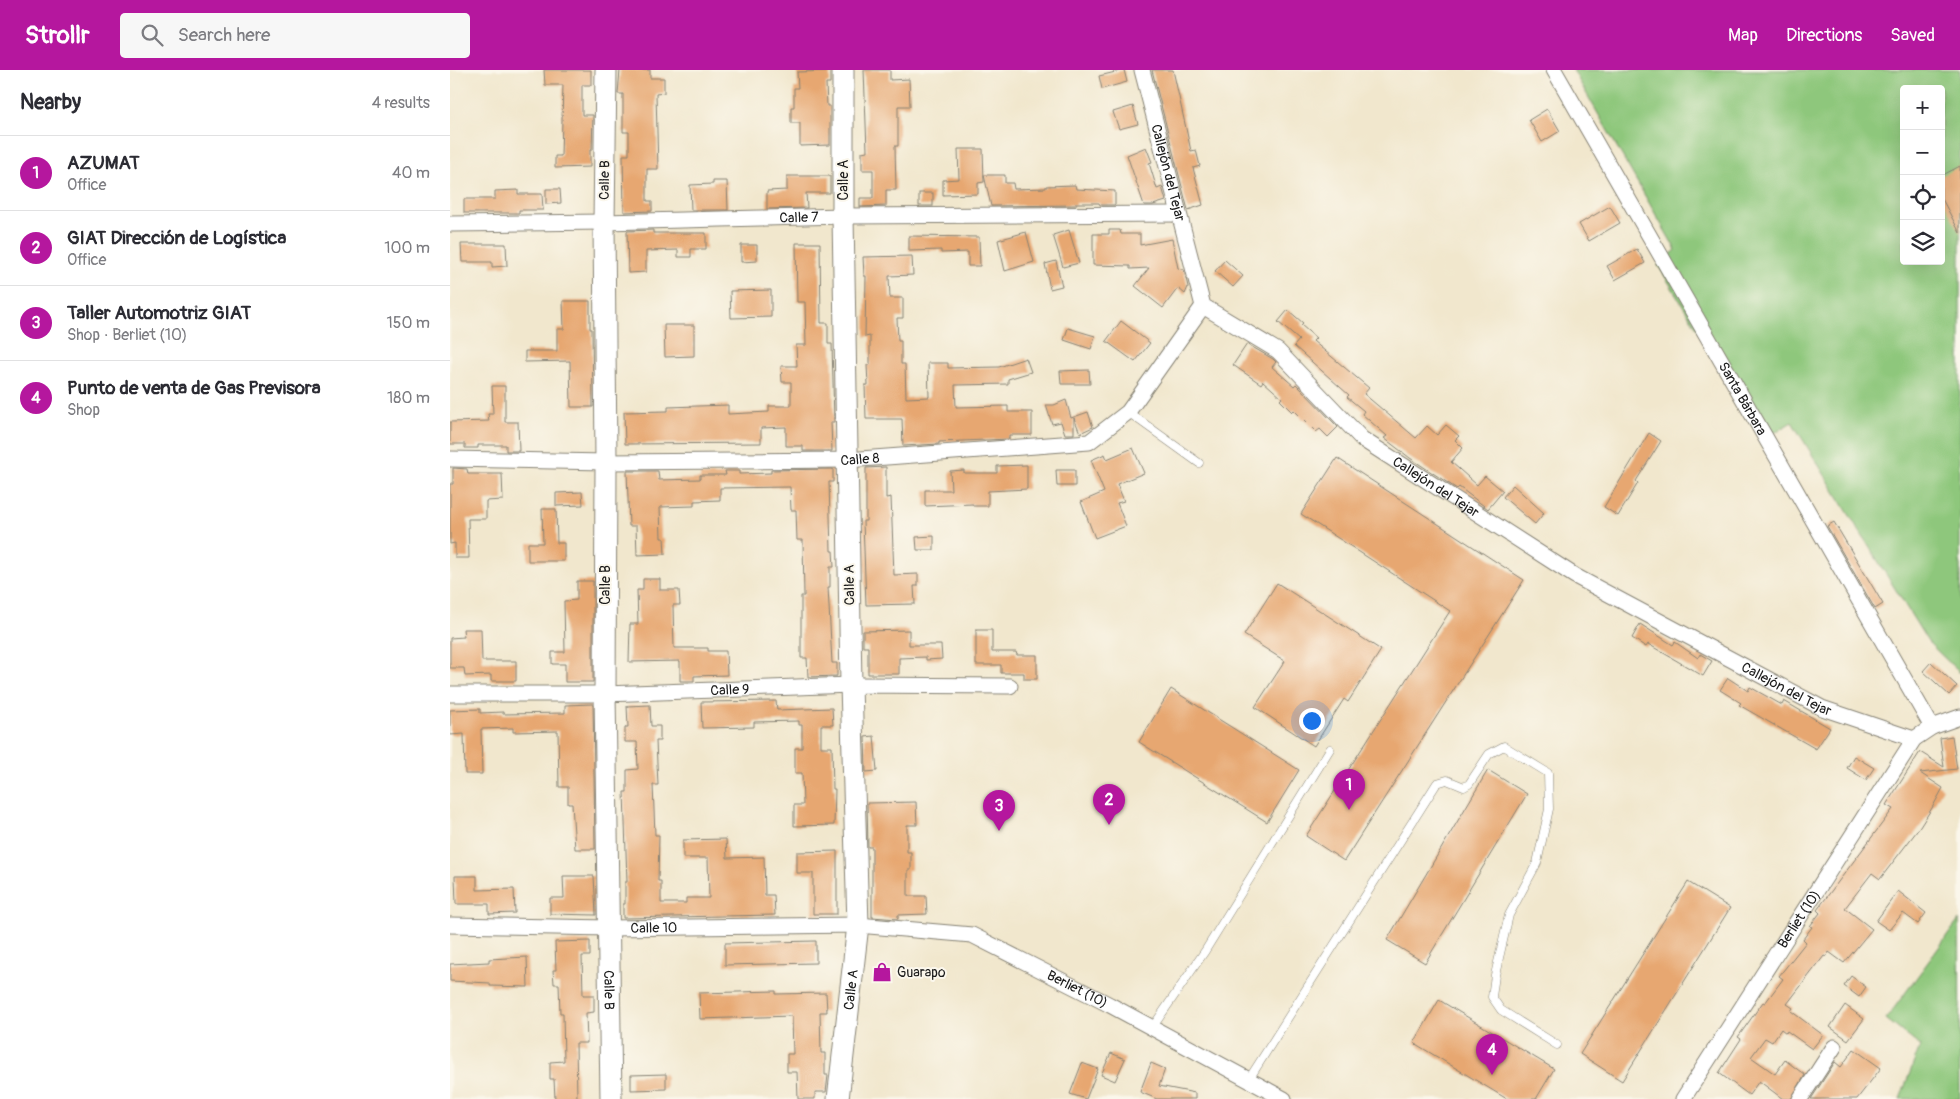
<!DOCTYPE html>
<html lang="en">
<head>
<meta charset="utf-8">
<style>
	body { margin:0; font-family:Pangolin,sans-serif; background:#f7f7f7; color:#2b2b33 }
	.controls { position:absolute; right:15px; top:15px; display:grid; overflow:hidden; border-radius:5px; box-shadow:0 5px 20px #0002 }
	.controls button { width:45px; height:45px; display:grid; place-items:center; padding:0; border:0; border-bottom:1px solid #e1e1e2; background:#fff; color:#2b2b33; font:25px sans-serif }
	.you { position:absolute; left:861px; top:650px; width:18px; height:18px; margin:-12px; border:4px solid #fff; border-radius:50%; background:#1a73e8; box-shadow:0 0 0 8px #1a73e833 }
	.badge { display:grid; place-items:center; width:32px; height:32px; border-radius:50%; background:#b5179e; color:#fff; font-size:16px; font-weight:700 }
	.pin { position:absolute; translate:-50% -41px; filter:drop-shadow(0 1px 2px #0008) }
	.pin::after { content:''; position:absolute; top:26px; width:18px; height:15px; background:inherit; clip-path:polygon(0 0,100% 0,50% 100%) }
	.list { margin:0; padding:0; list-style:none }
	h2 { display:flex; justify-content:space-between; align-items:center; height:65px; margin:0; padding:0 20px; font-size:21px }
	h2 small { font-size:16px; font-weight:400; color:#7c7c81 }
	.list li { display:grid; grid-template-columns:32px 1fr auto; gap:15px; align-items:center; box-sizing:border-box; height:75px; padding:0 20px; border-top:1px solid #e1e1e2 }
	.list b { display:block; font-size:19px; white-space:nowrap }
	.list p { margin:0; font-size:16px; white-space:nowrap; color:#7c7c81 }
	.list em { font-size:16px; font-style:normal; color:#7c7c81 }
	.icon { flex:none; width:28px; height:28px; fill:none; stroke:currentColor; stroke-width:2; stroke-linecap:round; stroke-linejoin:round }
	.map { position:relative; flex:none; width:1510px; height:1029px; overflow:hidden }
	header { display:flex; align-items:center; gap:30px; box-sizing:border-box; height:70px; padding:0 25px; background:#b5179e; color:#fff }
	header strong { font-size:24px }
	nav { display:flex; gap:28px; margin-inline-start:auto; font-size:18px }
	.search { width:350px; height:45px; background:#f7f7f7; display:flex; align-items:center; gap:12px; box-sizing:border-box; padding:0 18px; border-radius:5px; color:#7c7c81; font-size:19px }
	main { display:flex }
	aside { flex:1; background:#fff }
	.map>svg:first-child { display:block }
	.green { fill:#8ec77b; stroke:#55724c; fill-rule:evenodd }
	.building { fill:#e7a771 }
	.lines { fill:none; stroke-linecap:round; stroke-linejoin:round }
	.lane-casing { stroke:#868274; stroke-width:9 }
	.street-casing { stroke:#868274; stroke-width:17 }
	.secondary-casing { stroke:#868274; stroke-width:23 }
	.lane { stroke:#fff; stroke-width:8 }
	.street { stroke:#fff; stroke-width:15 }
	.secondary { stroke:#fff; stroke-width:21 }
	.labels { text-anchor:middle; stroke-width:4; stroke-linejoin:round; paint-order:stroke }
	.street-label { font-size:14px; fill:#1c1c1c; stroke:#fbf7ec }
	.poi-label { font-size:14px; fill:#1c1c1c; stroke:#fbf7ec; text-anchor:start }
</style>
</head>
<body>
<header>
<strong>Strollr</strong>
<div class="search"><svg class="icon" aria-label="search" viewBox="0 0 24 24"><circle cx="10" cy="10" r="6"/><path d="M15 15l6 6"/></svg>Search here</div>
<nav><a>Map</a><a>Directions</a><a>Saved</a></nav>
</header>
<main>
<aside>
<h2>Nearby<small>4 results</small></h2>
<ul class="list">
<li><span class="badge">1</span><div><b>AZUMAT</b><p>Office</p></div><em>40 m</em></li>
<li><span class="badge">2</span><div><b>GIAT Dirección de Logística</b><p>Office</p></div><em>100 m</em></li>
<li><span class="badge">3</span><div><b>Taller Automotriz GIAT</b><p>Shop · Berliet (10)</p></div><em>150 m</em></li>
<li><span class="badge">4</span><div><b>Punto de venta de Gas Previsora</b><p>Shop</p></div><em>180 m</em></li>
</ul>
</aside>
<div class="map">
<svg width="1510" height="1029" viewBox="0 0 1510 1029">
	<rect width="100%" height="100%" fill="#fbf7ec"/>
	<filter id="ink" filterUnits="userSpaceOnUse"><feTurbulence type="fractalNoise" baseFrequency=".02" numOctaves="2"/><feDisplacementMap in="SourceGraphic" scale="10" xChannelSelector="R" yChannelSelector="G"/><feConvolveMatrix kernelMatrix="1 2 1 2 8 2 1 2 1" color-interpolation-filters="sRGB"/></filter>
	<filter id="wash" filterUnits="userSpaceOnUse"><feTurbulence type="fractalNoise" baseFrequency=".0096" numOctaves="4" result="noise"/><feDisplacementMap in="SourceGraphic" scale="20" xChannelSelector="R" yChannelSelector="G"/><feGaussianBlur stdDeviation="1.12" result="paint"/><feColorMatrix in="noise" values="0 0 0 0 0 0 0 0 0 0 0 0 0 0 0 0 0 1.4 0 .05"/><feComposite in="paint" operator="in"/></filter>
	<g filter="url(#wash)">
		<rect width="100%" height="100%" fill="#f1e7cd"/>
		<!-- green -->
		<g class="green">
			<path d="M1123,0H1510V603L1478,572L1342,352L1315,368L1208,195L1226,180ZM1454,19H1491V191H1454Z"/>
			<polygon points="1509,850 1510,1029 1450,1029 1470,976 1436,949"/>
		</g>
		<g id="blocks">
			<!-- building -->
			<g class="building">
				<polygon points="94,0 141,0 141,15 132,15 132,45 143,45 142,80 140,80 140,97 105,98 105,86 111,86 113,15 95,15"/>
				<polygon points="170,0 200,0 200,8 214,8 214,23 206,24 208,99 197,99 197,131 202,131 202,141 174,142 173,85 179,85 179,62 173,62 173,24 168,24"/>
				<polygon points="414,0 440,0 440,10 459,9 460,36 448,36 448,76 445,76 446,120 436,120 436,136 410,137 410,128 423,128 423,100 412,100 412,82 417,81"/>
				<polygon points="674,0 677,12 652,19 649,6"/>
				<polygon points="702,0 723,0 741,81 746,80 750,96 743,98 753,135 738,140"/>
				<polygon points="380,1 380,13 376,13 377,36 380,36 380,75 350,76 350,53 341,53 341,37 344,37 344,18 348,18 347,2"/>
				<polygon points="683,36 688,54 669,59 663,42"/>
				<polygon points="1097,39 1110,61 1092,72 1079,50"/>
				<polygon points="696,77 702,92 699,93 707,119 712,117 716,131 703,135 694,135 677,85"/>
				<polygon points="508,79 533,79 534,112 528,113 528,124 493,125 493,110 509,109"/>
				<polygon points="1510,96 1510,163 1491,127 1491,106"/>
				<polygon points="534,105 555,105 555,113 563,113 564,119 596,118 596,116 625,115 626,119 665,121 665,135 650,135 649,133 626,133 626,135 541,136"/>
				<polygon points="337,106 380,106 380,123 356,123 357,138 317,139 317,121 337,120"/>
				<polygon points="263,111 277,111 278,140 241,140 240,115 263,114"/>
				<polygon points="96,119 110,119 111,133 96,134"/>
				<polygon points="68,120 68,124 92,124 93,140 69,140 69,143 14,143 14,129 45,129 45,121"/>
				<rect x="469" y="123" width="14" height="13"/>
				<polygon points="1160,136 1170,153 1139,171 1129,154"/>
				<polygon points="203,160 203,163 256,163 256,179 241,179 241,187 228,187 228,180 196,181 196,202 178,203 177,161"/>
				<polygon points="619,160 629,193 613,197 603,165"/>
				<polygon points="659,160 670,160 671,164 690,164 690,175 722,169 728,198 734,200 738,217 735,224 728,218 713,238 685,216 699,198 680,199 680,196 643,195 643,164 659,164"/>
				<polygon points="576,162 584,192 555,201 548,170"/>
				<polygon points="459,166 529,167 530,196 518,196 518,182 491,183 491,180 459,181"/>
				<polygon points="346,173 370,173 371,253 378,253 378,274 382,274 384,352 381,352 382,381 353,381 353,376 336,376 336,357 311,358 311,373 175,374 174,342 218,341 218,337 278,335 278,344 319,342 319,336 341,336 341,312 332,312 331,296 347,296 346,275 356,275 355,232 347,232"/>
				<polygon points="11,174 56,174 57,196 42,197 42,192 12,192"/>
				<polygon points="291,175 307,175 307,191 291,192"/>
				<polygon points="1187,179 1195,193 1165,210 1157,196"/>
				<polygon points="462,186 463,205 439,206 440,228 453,228 453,248 447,248 448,271 451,271 451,294 455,294 456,328 479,327 478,293 498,293 498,298 549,297 576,288 581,302 558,309 558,314 505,315 506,337 558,336 558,342 582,342 582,365 559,365 559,369 489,372 489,374 453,376 452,349 416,349 415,315 418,315 417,295 420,295 420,266 415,267 416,206 414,206 413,187"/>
				<polygon points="775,190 793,206 783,217 765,201"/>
				<polygon points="606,191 612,216 600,219 595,194"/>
				<polygon points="321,220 321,247 281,248 280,221"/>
				<polygon points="113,231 140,231 140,259 142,259 143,337 121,337 120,291 75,292 75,281 107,281 107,259 114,259"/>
				<polygon points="838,240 853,253 851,255 866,268 863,271 919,318 914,324 966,368 977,356 987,365 996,355 1009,366 1005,370 1013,378 1001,392 1027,415 1035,406 1053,421 1038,439 1009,417 1007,419 960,388 934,368 937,366 912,344 914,341 897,327 899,325 844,276 849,270 828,252"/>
				<polygon points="671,251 700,273 685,292 656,271"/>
				<polygon points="214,255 244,255 244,286 215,287"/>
				<polygon points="618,258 645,266 641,279 614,270"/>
				<polygon points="797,274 823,289 826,292 822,297 844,316 846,314 888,357 878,367 870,359 866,362 844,340 842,342 830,330 832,328 813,311 811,314 783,295"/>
				<polygon points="639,300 640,314 611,314 610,301"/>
				<polygon points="42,316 55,316 55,352 68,352 69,381 56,381 56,375 28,375 28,378 15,378 15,374 0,374 0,352 39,351 38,344 43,344"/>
				<polygon points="616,330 621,348 638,342 643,357 630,363 624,348 624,364 615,364 611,352 602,354 596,335 604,335"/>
				<polygon points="1199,363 1211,371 1186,411 1188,413 1168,446 1154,437"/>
				<polygon points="683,378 694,403 667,414 674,431 667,433 676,456 645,468 631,432 654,422 641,390 655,384 657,389"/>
				<polygon points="887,388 1074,510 894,791 856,766 1000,541 851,444"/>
				<polygon points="577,395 577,419 538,421 538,436 523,436 523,434 475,436 475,420 501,420 500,401 514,400 514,403 547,403 547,396"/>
				<polygon points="436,397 436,428 441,427 444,505 468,504 468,516 464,516 465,534 416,535 413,451 416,451 416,398"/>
				<polygon points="3,398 17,399 18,404 52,404 53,430 36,431 36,449 18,449 19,488 5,488 5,473 0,474 0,414 3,414"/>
				<polygon points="383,399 383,412 379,412 381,481 383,481 384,497 380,497 380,517 378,517 382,593 387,593 387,606 358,607 357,588 351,588 351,526 354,526 353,470 347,470 346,440 341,440 340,417 270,418 270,430 244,431 244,436 210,437 211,468 214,468 215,484 187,485 186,456 179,456 177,401 208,401 209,410 250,409 250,405 276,405 275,401 289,401 289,404 321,403 321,400"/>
				<polygon points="606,400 625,400 625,416 607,416"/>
				<polygon points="1063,415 1094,443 1085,454 1053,427"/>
				<polygon points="132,422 133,435 106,436 106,423"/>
				<polygon points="92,439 106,439 107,473 114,473 114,491 78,491 78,473 93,473"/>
				<polygon points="1384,452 1433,534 1425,539 1377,456"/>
				<polygon points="484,466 484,480 467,480 466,467"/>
				<polygon points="193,509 210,509 210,520 229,520 230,535 223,535 224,578 258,578 258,581 276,581 277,605 244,606 244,611 230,611 230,591 179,592 180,554 188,554 187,520 193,520"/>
				<polygon points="127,511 143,511 143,612 115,612 115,594 102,594 102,582 115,582 114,531 127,530"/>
				<polygon points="827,513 931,580 898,632 894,629 864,676 805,637 835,591 794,565"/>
				<polygon points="1190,554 1223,575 1225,572 1248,588 1250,584 1262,591 1253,606 1198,574 1196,577 1182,568"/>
				<polygon points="13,559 31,559 32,591 66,591 66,611 41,611 41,605 15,606 14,598 0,598 0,568 14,567"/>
				<polygon points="459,560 459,575 491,575 492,589 476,590 476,587 449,588 449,604 418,604 418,577 413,577 413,561"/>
				<polygon points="526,560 542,560 542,582 566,582 567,585 587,585 587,609 574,609 574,603 551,603 551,595 526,595"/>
				<polygon points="1481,592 1507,616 1499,625 1473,601"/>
				<polygon points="1278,608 1298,621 1300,617 1332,635 1334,631 1380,658 1366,679 1289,635 1291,633 1270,620"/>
				<polygon points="721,619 849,700 817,752 689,672"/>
				<polygon points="326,631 327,640 382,638 383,655 371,655 371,677 382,677 383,719 385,719 384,755 344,756 344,735 353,735 352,703 345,703 345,678 352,678 352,655 349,655 349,651 304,652 304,657 252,658 251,632"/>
				<polygon points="143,634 145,779 125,779 122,734 118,734 118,717 109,717 108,661 63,662 63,658 31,659 32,704 15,704 14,664 0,665 0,640 30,639 30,643 53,642 53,644 115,643 115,635"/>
				<polygon points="200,635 201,656 210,656 210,671 206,671 208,715 203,715 205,765 209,765 208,811 211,811 211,833 236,833 236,828 259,828 258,788 233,788 233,770 276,769 277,788 314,787 315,825 324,825 325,845 173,848 173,834 175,834 175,812 177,812 174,722 177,722 177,700 188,699 187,672 175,672 175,657 178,657 177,636"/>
				<polygon points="424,666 427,701 416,702 415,667"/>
				<polygon points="1502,666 1507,699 1470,703 1493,718 1482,738 1470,757 1430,809 1422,803 1395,838 1422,859 1394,893 1379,882 1376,887 1374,886 1337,934 1343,938 1341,941 1373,965 1362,979 1337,961 1336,963 1331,959 1322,972 1315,968 1301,987 1325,1004 1335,990 1355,1005 1341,1029 1333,1029 1309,1011 1299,1025 1269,1003 1291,969 1288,967 1313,932 1315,933 1333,909 1329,906 1356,872 1353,869 1362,857 1360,856 1370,843 1367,840 1443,739 1436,735 1470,682 1494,697 1490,668"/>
				<polygon points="1404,686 1424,698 1416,710 1397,698"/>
				<polygon points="1038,700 1077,724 975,893 937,870"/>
				<polygon points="466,732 467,755 457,755 457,782 461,782 461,800 458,800 458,826 476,826 477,844 448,845 448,849 422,847 422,777 418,777 417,733"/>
				<polygon points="387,781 387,844 363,844 363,803 347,803 347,782"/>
				<polygon points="5,806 27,806 27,820 64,819 65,843 39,844 39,834 6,834"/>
				<polygon points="113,806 144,806 146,845 100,844 100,828 114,828"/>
				<polygon points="1238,812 1280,838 1172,1011 1130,984"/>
				<polygon points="1448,821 1476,843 1468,854 1453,843 1439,860 1426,851"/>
				<polygon points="140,871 140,886 132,886 133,925 144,925 144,942 136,943 137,973 126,973 127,1029 105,1029 104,1009 100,1009 100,992 114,991 113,943 110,943 109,914 104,914 103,900 106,900 105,872"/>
				<polygon points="366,871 366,893 275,895 275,873"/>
				<polygon points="77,887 78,917 40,916 40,913 0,911 0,894 39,892 39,889"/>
				<polygon points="1401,906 1416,917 1409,927 1394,916"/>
				<polygon points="326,921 326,924 376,923 377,942 370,942 371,983 375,983 375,1005 378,1005 376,1022 365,1022 365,1029 348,1029 347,1002 337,1002 337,984 343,984 342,946 250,949 249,923"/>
				<polygon points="989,930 1104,999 1086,1029 1057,1029 964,973"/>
				<polygon points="1395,935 1414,949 1398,970 1380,957"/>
				<polygon points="1404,979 1431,998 1407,1029 1361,1029 1385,992 1391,997"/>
				<polygon points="661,983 675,989 665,1011 651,1005"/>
				<polygon points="632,993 648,999 636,1029 620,1024"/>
				<polygon points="701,993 715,999 709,1016 745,1023 745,1029 707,1029 690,1022"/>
				<polygon points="216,1004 216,1019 181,1020 181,1005"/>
			</g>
		</g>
	</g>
	<g filter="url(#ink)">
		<use href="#blocks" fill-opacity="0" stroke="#868274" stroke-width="1"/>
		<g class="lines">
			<defs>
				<g id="lane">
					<polyline points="678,342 749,393"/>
					<polyline points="702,958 755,881 880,679"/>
					<polyline points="799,1009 987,713 997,710 1014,717 1019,714 1039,684 1054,676 1098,703 1099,739 1087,793 1059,845 1045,905 1042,927 1051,940 1107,975"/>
				</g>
				<g id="street">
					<path id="s1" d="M692,0L753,236L828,281L912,369L1125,506L1372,638L1464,669"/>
					<path id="s2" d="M1104,0L1482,657"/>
					<path id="s3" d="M0,154L154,152L393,146L728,144"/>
					<path id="s4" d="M0,389L156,392L397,390L639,372L678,342L753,236"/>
					<path id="s5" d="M0,624H155L401,615L560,616"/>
					<path id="s6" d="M0,855L159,858L408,855L522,865L660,935L834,1029"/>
					<path id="s7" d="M1233,1029L1464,669L1482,657L1510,647"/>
					<polyline points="1350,1029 1384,977"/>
				</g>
				<g id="secondary">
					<path id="s8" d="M156,0L154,152L156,392L155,624L161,1029"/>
					<path id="s9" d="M388,1029L408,855L401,615L393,146V0"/>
				</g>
			</defs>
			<!-- lane casing -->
			<use href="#lane" class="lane-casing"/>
			<!-- street casing -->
			<use href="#street" class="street-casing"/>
			<!-- secondary casing -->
			<use href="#secondary" class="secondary-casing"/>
			<!-- lane -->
			<use href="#lane" class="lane"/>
			<!-- street -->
			<use href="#street" class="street"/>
			<!-- secondary -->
			<use href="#secondary" class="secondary"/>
		</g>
	</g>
	<!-- icons -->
	<defs>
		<symbol id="shop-bare" viewBox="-9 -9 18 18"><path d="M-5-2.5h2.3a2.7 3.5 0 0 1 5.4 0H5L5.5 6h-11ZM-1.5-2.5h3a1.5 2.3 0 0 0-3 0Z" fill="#b5179e" stroke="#fbf7ec" stroke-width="2.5" paint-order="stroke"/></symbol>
	</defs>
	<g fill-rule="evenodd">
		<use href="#shop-bare" x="418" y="888" width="28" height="28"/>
	</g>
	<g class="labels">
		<!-- street labels -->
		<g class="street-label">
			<text dy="5" stroke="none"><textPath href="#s1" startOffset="106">Callejón del Tejar</textPath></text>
			<text transform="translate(154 110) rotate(-89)" y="5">Calle B</text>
			<text transform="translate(393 110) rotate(-90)" y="5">Calle A</text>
			<text dy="5" stroke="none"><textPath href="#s3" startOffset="349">Calle 7</textPath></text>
			<text dy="5" stroke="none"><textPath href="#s2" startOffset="379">Santa Bárbara</textPath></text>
			<text dy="5" stroke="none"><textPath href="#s4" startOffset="410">Calle 8</textPath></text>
			<text dy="5" stroke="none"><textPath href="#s1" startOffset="541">Callejón del Tejar</textPath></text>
			<text transform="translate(155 515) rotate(-90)" y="5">Calle B</text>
			<text transform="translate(399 515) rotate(-91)" y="5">Calle A</text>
			<text dy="5" stroke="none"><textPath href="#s1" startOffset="946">Callejón del Tejar</textPath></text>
			<text dy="5" stroke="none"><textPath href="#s5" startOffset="280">Calle 9</textPath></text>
			<text dy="5" stroke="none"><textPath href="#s7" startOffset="214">Berliet (10)</textPath></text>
			<text dy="5" stroke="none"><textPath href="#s6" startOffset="204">Calle 10</textPath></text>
			<text dy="5" stroke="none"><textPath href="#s8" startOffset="920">Calle B</textPath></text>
			<text dy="5" stroke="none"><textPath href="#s6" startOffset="641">Berliet (10)</textPath></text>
			<text dy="5" stroke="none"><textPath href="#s9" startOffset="110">Calle A</textPath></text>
		</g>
		<!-- poi labels -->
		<g class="poi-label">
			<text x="447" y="907">Guarapo</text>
		</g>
	</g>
</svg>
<div class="controls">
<button>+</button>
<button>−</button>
<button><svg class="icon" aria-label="locate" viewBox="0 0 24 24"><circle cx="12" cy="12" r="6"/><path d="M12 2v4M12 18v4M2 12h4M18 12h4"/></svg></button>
<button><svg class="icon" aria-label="layers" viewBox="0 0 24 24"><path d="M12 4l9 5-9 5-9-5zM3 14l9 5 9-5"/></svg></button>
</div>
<div class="you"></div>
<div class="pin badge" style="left:899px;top:740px">1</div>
<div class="pin badge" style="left:659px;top:755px">2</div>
<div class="pin badge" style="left:549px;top:761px">3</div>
<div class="pin badge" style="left:1042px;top:1005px">4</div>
</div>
</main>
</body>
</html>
